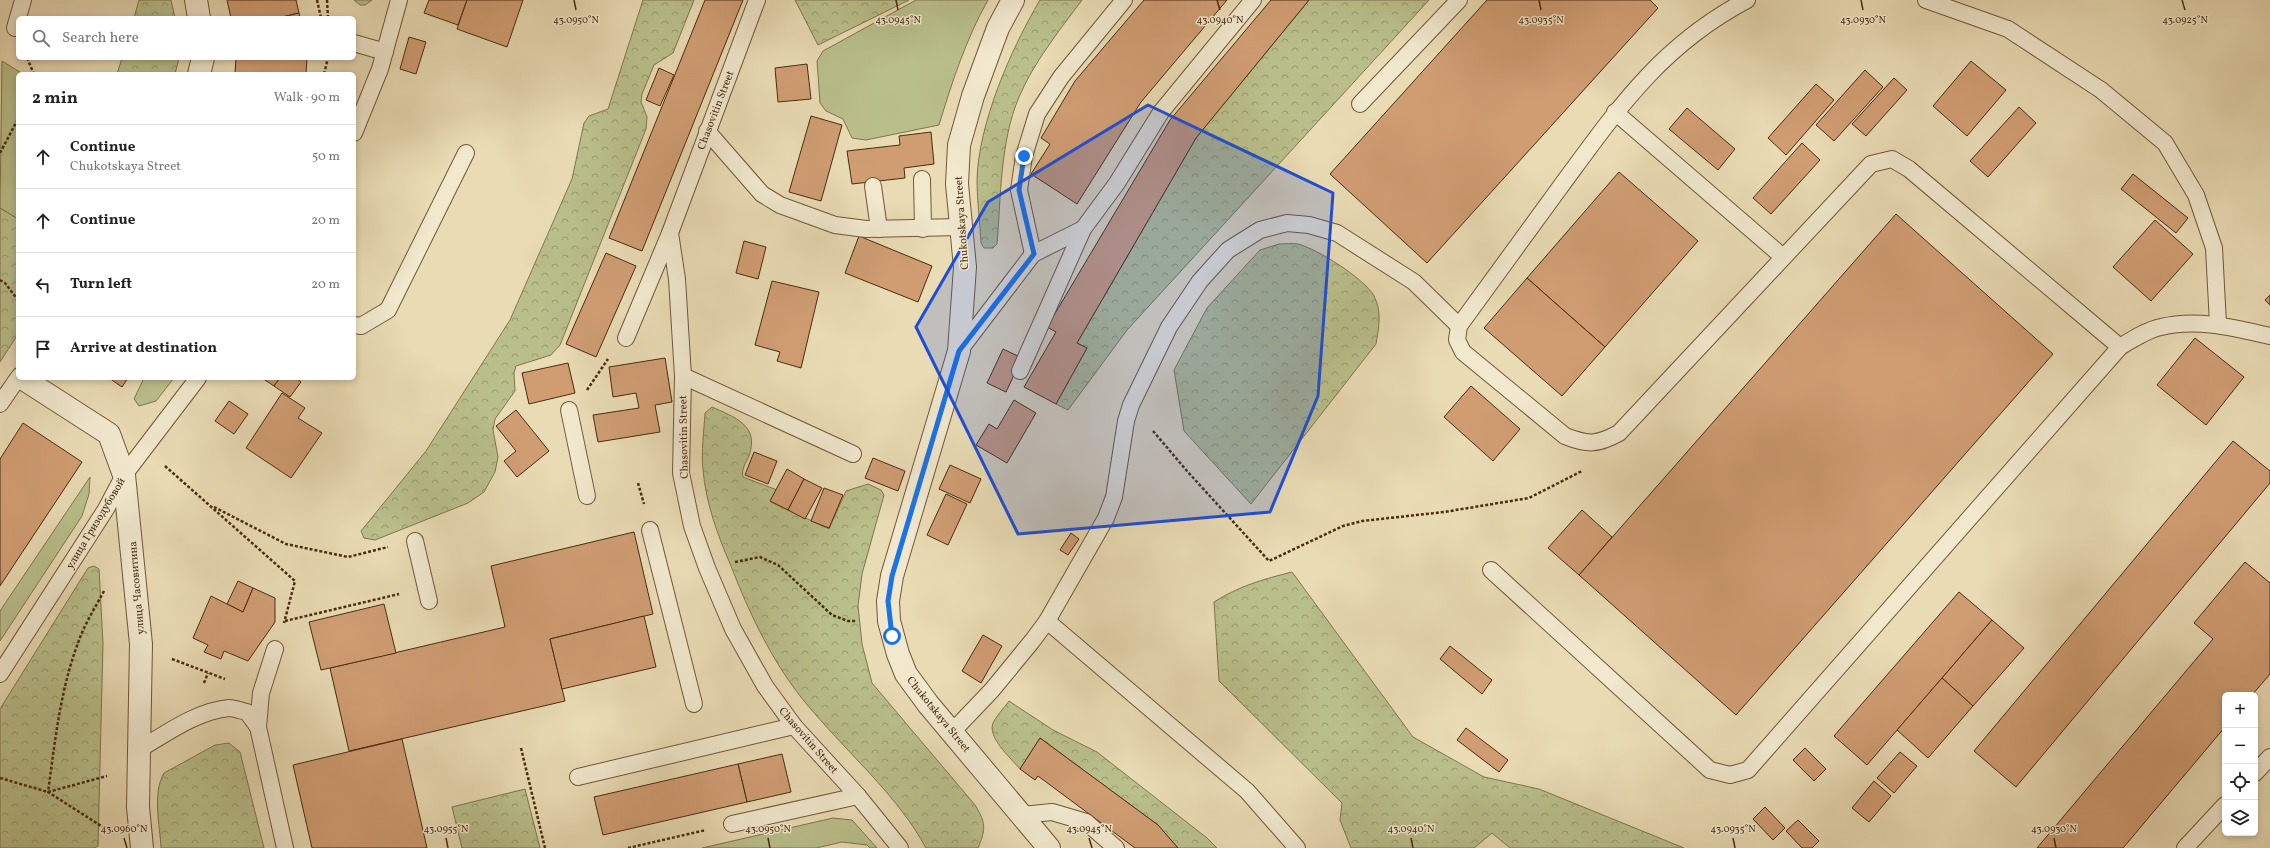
<!DOCTYPE html>
<html lang="en">
<head>
<meta charset="utf-8">
<style>
	body { margin:0; font-family:Vollkorn,serif; background:#f2f2f2; color:#222 }
	.controls { position:absolute; right:12px; bottom:12px; display:grid; overflow:hidden; border-radius:6px; box-shadow:0 2px 6px #0003 }
	.controls button { width:36px; height:36px; display:grid; place-items:center; padding:0; border:0; border-bottom:1px solid #e0e0e0; background:#fff; color:#222; font:20px sans-serif }
	.stop { position:absolute; width:12px; height:12px; margin:-9px; border:3px solid #1a73e8; border-radius:50%; background:#fff }
	.stop.end { background:#1a73e8; border-color:#fff; box-shadow:0 1px 4px #0008 }
	.list { margin:0; padding:0; list-style:none }
	h2 { display:flex; justify-content:space-between; align-items:center; height:52px; margin:0; padding:0 16px; font-size:17px }
	h2 small { font-size:13px; font-weight:400; color:#767676 }
	.list li { display:grid; grid-template-columns:26px 1fr auto; gap:12px; align-items:center; box-sizing:border-box; height:64px; padding:0 16px; border-top:1px solid #e0e0e0 }
	.list b { display:block; font-size:15px; white-space:nowrap }
	.list p { margin:0; font-size:13px; white-space:nowrap; color:#767676 }
	.list em { font-size:13px; font-style:normal; color:#767676 }
	.icon { flex:none; width:22px; height:22px; fill:none; stroke:currentColor; stroke-width:2; stroke-linecap:round; stroke-linejoin:round }
	.map { position:relative; flex:none; width:2270px; height:848px; overflow:hidden }
	.search { position:absolute; background:#fff; box-shadow:0 2px 6px #0003; left:16px; top:16px; width:340px; height:44px; display:flex; align-items:center; gap:10px; box-sizing:border-box; padding:0 14px; border-radius:6px; color:#767676; font-size:15px }
	.panel { position:absolute; background:#fff; box-shadow:0 2px 6px #0003; left:16px; top:72px; width:340px; height:308px; border-radius:6px }
	.map>svg:first-child { display:block }
	.green { fill:#b9bf8b; stroke:#81754d }
	.forest { fill:url(#forest-crowns); stroke:#81754d }
	.building { fill:#d09d73; stroke:#492b0f }
	.lines { fill:none; stroke-linecap:round; stroke-linejoin:round }
	.service-casing { stroke:#715738; stroke-width:18 }
	.minor-casing { stroke:#715738; stroke-width:24 }
	.tertiary-casing { stroke:#715738; stroke-width:24 }
	.path { stroke:#492b0f; stroke-width:2.5; stroke-dasharray:3 2; stroke-linecap:butt }
	.service { stroke:#f1e8ce; stroke-width:16 }
	.minor { stroke:#f1e8ce; stroke-width:22 }
	.tertiary { stroke:#f1e8ce; stroke-width:22 }
	.route { stroke:#1a73e8; stroke-width:5 }
	.marked { fill:#1d4ed8; fill-opacity:0.2; stroke:#1d4ed8; stroke-width:3; stroke-linejoin:round }
	.ticks { fill:none; stroke:#492b0f; stroke-width:1.5 }
	.labels { text-anchor:middle; stroke-width:3; stroke-linejoin:round; paint-order:stroke }
	.street-label { font-size:11px; fill:#492b0f; stroke:#f1e8ce }
	.ticks-label { font-size:10px; text-anchor:middle; fill:#492b0f; stroke:#f1e8ce; stroke-width:3; stroke-linejoin:round; paint-order:stroke }
</style>
</head>
<body>
<div class="map">
<svg width="2270" height="848" viewBox="0 0 2270 848">
	<defs>
		<pattern id="forest-crowns" width="20" height="18" patternUnits="userSpaceOnUse"><rect width="20" height="18" fill="#b9bf8b"/><path d="M2 6a3 3 0 1 1 6 0M12 15a3 3 0 1 1 6 0" fill="none" stroke="#989b70"/></pattern>
	</defs>
	<rect width="100%" height="100%" fill="#e9dbb4"/>
	<filter id="stains"><feTurbulence type="fractalNoise" baseFrequency=".005" numOctaves="4"/><feColorMatrix values="0 0 0 0 .2 0 0 0 0 .09 0 0 0 0 .02 0 0 0 .5 -.17"/></filter>
	<radialGradient id="worn" r=".72"><stop offset=".6" stop-color="#630" stop-opacity="0"/><stop offset="1" stop-color="#630" stop-opacity=".3"/></radialGradient>
	<!-- green -->
	<g class="green">
		<polygon points="354,0 372,0 365,5 360,5"/>
		<path d="M916,0H988C966,39 952,82 939,125L866,140L852,138L843,119L826,111L820,103L817,61L823,51Z"/>
		<polygon points="2,61 23,74 18,74 18,219 0,208"/>
		<polygon points="144,378 174,378 156,401 139,406 134,399"/>
		<polygon points="90,477 89,494 82,516 0,641 0,611"/>
		<polygon points="833,818 852,820 877,848 870,848 867,845 842,842 816,848 702,848"/>
	</g>
	<!-- forest -->
	<g class="forest">
		<polygon points="139,0 171,0 175,18 134,18"/>
		<polygon points="643,0 694,0 673,53 654,65 642,94 641,102 647,117 646,129 560,345 551,355 516,366 514,373 515,391 495,419 493,430 498,457 495,472 484,492 468,503 375,540 364,538 361,531 426,451 510,320 572,179 584,123 589,116 608,109"/>
		<polygon points="795,0 909,0 818,45"/>
		<path d="M1040,0H1082C1059,31 1034,62 1019,97C1000,142 1001,196 997,244L993,248H984L981,243C980,222 977,201 977,181C978,124 1011,49 1040,0Z"/>
		<polygon points="1309,0 1429,0 1127,330 1068,410 1056,404 1087,348 1077,343 1196,138"/>
		<polygon points="122,58 179,58 175,74 117,74"/>
		<polygon points="0,208 18,219 18,334 0,362"/>
		<path d="M1279,244C1285,244 1292,243 1298,244C1317,249 1364,278 1374,296C1382,311 1379,327 1376,344L1251,504L1184,431L1174,370L1207,308L1260,250Z"/>
		<path d="M712,407C734,417 760,425 749,456C746,462 741,470 743,477L777,490L771,502L829,529L846,491L868,484L881,490L884,495L862,574L858,606L862,644L872,683L975,805C986,823 986,829 978,848H926C899,798 853,758 816,715C777,672 752,620 731,566C718,536 706,504 703,470C701,452 704,431 705,413Z"/>
		<polygon points="94,566 99,569 103,643 98,846 95,848 0,848 0,709 88,568"/>
		<path d="M1292,572L1413,737L1484,777L1539,789L1684,848H1510L1492,833L1474,848H1351L1340,820L1342,803L1219,681L1214,602C1239,586 1264,579 1292,572Z"/>
		<path d="M1009,701L1053,730L1097,752L1207,838L1217,848H1178L1158,825L1040,738L1020,769C1011,758 985,736 994,721C998,714 1004,708 1009,701Z"/>
		<path d="M229,743L240,752L264,848H161C160,825 152,794 164,773L215,745Z"/>
		<polygon points="525,789 540,848 462,848 452,807"/>
	</g>
	<!-- building -->
	<g class="building">
		<polygon points="227,0 296,0 299,13 278,18 231,18"/>
		<polygon points="429,0 467,0 458,25 424,13"/>
		<polygon points="467,0 523,0 507,47 457,29"/>
		<polygon points="705,0 743,0 642,251 609,238"/>
		<polygon points="1144,0 1227,0 1141,102 1077,204 1031,174 1050,144 1041,138 1075,81"/>
		<polygon points="1271,0 1309,0 1196,138 1077,343 1087,348 1056,404 1024,387 1056,332 1047,327 1170,120"/>
		<polygon points="1487,0 1650,0 1658,8 1427,263 1330,174"/>
		<polygon points="299,13 300,18 278,18"/>
		<polygon points="409,37 426,42 416,74 400,69"/>
		<polygon points="236,58 307,58 306,74 235,74"/>
		<polygon points="1971,61 2006,90 1967,136 1933,106"/>
		<polygon points="807,64 811,99 778,102 775,68"/>
		<polygon points="659,68 674,75 660,106 646,100"/>
		<polygon points="1865,70 1883,87 1834,141 1816,125"/>
		<polygon points="1894,78 1907,90 1866,136 1852,124"/>
		<polygon points="1816,84 1834,100 1786,155 1768,138"/>
		<polygon points="2019,107 2036,123 1988,177 1970,161"/>
		<polygon points="1687,108 1735,149 1718,170 1669,129"/>
		<polygon points="811,116 842,125 821,201 789,192"/>
		<polygon points="931,132 934,164 904,168 905,178 852,184 847,151 900,145 899,136"/>
		<polygon points="1802,143 1820,160 1771,214 1753,198"/>
		<polygon points="1619,172 1698,241 1605,347 1527,278"/>
		<polygon points="2133,174 2188,218 2176,233 2121,189"/>
		<polygon points="1896,214 2053,354 1736,715 1579,575"/>
		<polygon points="2155,220 2193,254 2151,301 2113,267"/>
		<polygon points="859,236 932,266 918,302 845,273"/>
		<polygon points="744,241 766,247 758,279 736,273"/>
		<polygon points="606,253 636,266 596,357 566,344"/>
		<polygon points="1527,278 1605,347 1562,396 1484,328"/>
		<polygon points="772,281 819,292 801,368 777,361 780,352 755,345"/>
		<polygon points="2270,295 2270,305 2265,300"/>
		<polygon points="2195,338 2244,377 2206,425 2157,385"/>
		<polygon points="1003,349 1022,358 1006,392 987,383"/>
		<polygon points="665,358 672,402 655,405 660,432 598,442 593,415 639,408 636,393 613,397 609,367"/>
		<polygon points="568,363 575,393 529,404 522,373"/>
		<polygon points="109,378 128,378 122,387"/>
		<polygon points="262,378 280,378 274,386"/>
		<polygon points="280,378 296,378 301,382 290,397 274,386"/>
		<polygon points="1471,386 1520,429 1493,461 1444,417"/>
		<polygon points="282,393 305,408 298,418 322,433 291,478 246,448"/>
		<polygon points="1014,400 1036,413 1007,463 976,445 989,424 997,429"/>
		<polygon points="229,401 248,414 234,434 215,421"/>
		<polygon points="516,410 549,451 517,477 504,461 516,451 496,426"/>
		<polygon points="23,423 82,462 0,586 0,459"/>
		<polygon points="2233,441 2270,471 2270,483 2016,787 1974,751"/>
		<polygon points="754,452 777,461 768,484 745,475"/>
		<polygon points="873,458 905,471 898,491 865,478"/>
		<polygon points="950,465 981,479 970,503 939,489"/>
		<polygon points="787,469 804,479 788,510 770,501"/>
		<polygon points="804,479 822,488 805,519 788,510"/>
		<polygon points="824,488 843,495 829,528 811,521"/>
		<polygon points="946,494 967,504 948,545 927,535"/>
		<polygon points="1582,510 1612,537 1579,575 1548,548"/>
		<polygon points="634,532 653,614 550,639 565,701 349,751 330,668 505,627 491,566"/>
		<polygon points="1071,533 1079,539 1068,555 1060,550"/>
		<polygon points="2245,562 2270,583 2270,674 2252,695 2225,695 2225,727 2123,848 2037,848 2213,639 2194,623"/>
		<polygon points="238,581 253,588 243,612 227,604"/>
		<polygon points="253,588 275,598 275,622 248,661 224,651 221,659 204,652 208,645 193,638 211,596 243,612"/>
		<polygon points="1959,592 1992,620 1867,765 1834,736"/>
		<polygon points="384,604 396,653 321,670 309,622"/>
		<polygon points="644,616 656,667 562,689 550,639"/>
		<polygon points="1992,620 2024,648 1973,706 1942,678"/>
		<polygon points="983,635 1002,646 981,683 962,671"/>
		<polygon points="1450,646 1492,680 1482,694 1440,659"/>
		<polygon points="1942,678 1973,706 1928,758 1897,730"/>
		<polygon points="1466,728 1508,760 1499,772 1457,740"/>
		<polygon points="1040,738 1158,825 1178,848 1135,848 1038,776 1035,780 1020,769"/>
		<polygon points="402,739 427,848 312,848 293,765"/>
		<polygon points="1805,748 1826,769 1814,781 1793,760"/>
		<polygon points="1900,752 1917,766 1894,793 1877,778"/>
		<polygon points="782,754 791,792 747,802 738,764"/>
		<polygon points="738,764 747,802 603,835 594,797"/>
		<polygon points="1874,781 1891,796 1869,822 1852,808"/>
		<polygon points="1765,807 1785,828 1773,840 1753,819"/>
		<polygon points="1798,820 1819,841 1812,848 1802,848 1786,831"/>
	</g>
	<g class="lines">
		<defs>
			<g id="service">
				<polyline points="757,0 670,233 677,279 683,376 681,473 692,526 707,568 733,629 765,686 794,726 858,796 900,848"/>
				<polyline points="1926,0 2008,29 2101,90 2165,143 2196,195 2214,248 2218,324"/>
				<polyline points="15,28 23,0"/>
				<polyline points="354,43 385,52"/>
				<polyline points="1360,104 1459,0"/>
				<polyline points="1615,112 1783,257"/>
				<polyline points="707,131 762,194 780,205 835,225 866,229 962,227"/>
				<polyline points="354,133 380,69 399,0"/>
				<polyline points="922,179 923,229"/>
				<polyline points="873,186 879,229"/>
				<polyline points="1033,254 1019,190 1024,156 1037,114 1061,77 1124,0"/>
				<polyline points="354,325 361,326 388,310 466,153"/>
				<polyline points="626,338 670,233"/>
				<path d="M2120,347C2133,339 2147,330 2161,327C2198,318 2234,328 2270,336"/>
				<polyline points="959,351 1033,254 1083,229"/>
				<polyline points="1020,371 1083,229 1117,183 1161,112 1253,0"/>
				<polyline points="683,376 853,454"/>
				<polyline points="0,404 18,378"/>
				<polyline points="569,410 587,496"/>
				<polyline points="650,530 694,704"/>
				<polyline points="415,541 429,601"/>
				<path d="M1491,570L1710,770L1730,775L1748,770L2120,347L1909,169L1892,159L1871,164L1619,433C1597,445 1588,445 1565,436L1463,352L1457,340L1459,326C1493,279 1527,233 1561,186C1617,110 1660,46 1747,0"/>
				<polyline points="1047,621 1247,791 1297,848"/>
				<polyline points="275,649 261,693 258,727 285,848"/>
				<polyline points="0,674 106,509 124,475 198,378"/>
				<polyline points="952,732 992,690 1033,640 1047,621 1106,518 1114,497 1126,421 1131,405 1169,327 1200,281 1228,250 1260,230 1287,223 1309,225 1337,233 1414,282 1459,326"/>
				<path d="M138,750C166,734 196,711 229,708C234,708 242,711 247,712L258,727"/>
				<polyline points="2255,773 2270,757"/>
				<polyline points="578,777 794,726"/>
				<polyline points="1022,815 1052,812 1086,822 1116,848"/>
				<polyline points="732,824 858,796"/>
				<polyline points="2185,848 2225,805"/>
			</g>
			<polyline id="minor" points="1013,0 998,28 973,96 959,145 957,184 965,267 959,351 892,576 888,601 889,621 898,654 906,674 928,704 1049,848"/>
			<g id="tertiary">
				<polyline points="196,0 199,18"/>
				<polyline points="199,74 203,58"/>
				<polyline points="22,378 109,434 124,475 141,644 138,807 142,848"/>
			</g>
		</defs>
		<!-- service casing -->
		<use href="#service" class="service-casing"/>
		<!-- minor casing -->
		<use href="#minor" class="minor-casing"/>
		<!-- tertiary casing -->
		<use href="#tertiary" class="tertiary-casing"/>
		<!-- path -->
		<g class="path">
			<polyline points="317,0 321,18"/>
			<polyline points="327,0 328,18"/>
			<polyline points="27,58 34,74"/>
			<polyline points="324,74 328,58"/>
			<polyline points="0,153 18,119"/>
			<polyline points="0,280 5,283 18,300"/>
			<polyline points="587,390 608,359"/>
			<polyline points="1153,431 1187,471 1269,561 1343,526 1362,521 1444,512 1529,498 1582,471"/>
			<polyline points="165,466 295,581 284,623"/>
			<polyline points="638,483 644,504"/>
			<polyline points="214,507 286,544 348,557 388,547"/>
			<polyline points="735,562 760,557 778,565 832,615 848,621 857,621"/>
			<path d="M104,591C95,608 84,625 78,643C60,691 55,742 48,792L109,831"/>
			<polyline points="285,621 399,594"/>
			<polyline points="172,659 225,679"/>
			<polyline points="204,683 208,673"/>
			<polyline points="521,748 545,848"/>
			<polyline points="0,778 48,792 107,776"/>
			<polyline points="628,848 706,830"/>
		</g>
		<!-- service -->
		<use href="#service" class="service"/>
		<!-- minor -->
		<use href="#minor" class="minor"/>
		<!-- tertiary -->
		<use href="#tertiary" class="tertiary"/>
	</g>
	<g class="lines">
		<!-- route -->
		<polyline class="route" points="892,636 888,601 892,576 959,351 1034,254 1019,190 1024,156"/>
	</g>
	<!-- marked area -->
	<path class="marked" d="M1148,105L1333,193L1318,396L1270,512L1018,534L916,327L988,202Z"/>
	<!-- ticks -->
	<path class="ticks" d="M574,0L576,10M896,0L898,10M1217,0L1220,10M1539,0L1541,10M1861,0L1863,10M2182,0L2185,10M124,838L127,848M446,838L448,848M768,838L770,848M1089,838L1092,848M1411,838L1413,848M1733,838L1735,848M2054,838L2056,848"/>
	<g class="labels">
		<!-- street labels -->
		<g class="street-label">
			<text transform="translate(715 110) rotate(-69)" y="4">Chasovitin Street</text>
			<text transform="translate(961 223) rotate(-94)" y="4">Chukotskaya Street</text>
			<text transform="translate(683 437) rotate(-91)" y="4">Chasovitin Street</text>
			<text transform="translate(95 523) rotate(-59)" y="4">улица Гризодубовой</text>
			<text transform="translate(136 588) rotate(-95)" y="4">улица Часовитина</text>
			<text transform="translate(939 714) rotate(51)" y="4">Chukotskaya Street</text>
			<text transform="translate(809 740) rotate(49)" y="4">Chasovitin Street</text>
		</g>
	</g>
	<g class="ticks-label">
		<text x="576" y="23">43.0950°N</text>
		<text x="898" y="23">43.0945°N</text>
		<text x="1220" y="23">43.0940°N</text>
		<text x="1541" y="23">43.0935°N</text>
		<text x="1863" y="23">43.0930°N</text>
		<text x="2185" y="23">43.0925°N</text>
		<text x="124" y="832">43.0960°N</text>
		<text x="446" y="832">43.0955°N</text>
		<text x="768" y="832">43.0950°N</text>
		<text x="1089" y="832">43.0945°N</text>
		<text x="1411" y="832">43.0940°N</text>
		<text x="1733" y="832">43.0935°N</text>
		<text x="2054" y="832">43.0930°N</text>
	</g>
	<rect width="100%" height="100%" filter="url(#stains)"/>
	<rect width="100%" height="100%" fill="url(#worn)"/>
</svg>
<div class="controls">
<button>+</button>
<button>−</button>
<button><svg class="icon" aria-label="locate" viewBox="0 0 24 24"><circle cx="12" cy="12" r="6"/><path d="M12 2v4M12 18v4M2 12h4M18 12h4"/></svg></button>
<button><svg class="icon" aria-label="layers" viewBox="0 0 24 24"><path d="M12 4l9 5-9 5-9-5zM3 14l9 5 9-5"/></svg></button>
</div>
<div class="stop" style="left:892px;top:636px"></div>
<div class="stop end" style="left:1024px;top:156px"></div>
<div class="search"><svg class="icon" aria-label="search" viewBox="0 0 24 24"><circle cx="10" cy="10" r="6"/><path d="M15 15l6 6"/></svg>Search here</div>
<section class="panel">
<h2>2 min<small>Walk · 90 m</small></h2>
<ul class="list">
<li><svg class="icon" aria-label="ahead" viewBox="0 0 24 24"><path d="M12 20V5M6 11l6-6 6 6"/></svg><div><b>Continue</b><p>Chukotskaya Street</p></div><em>50 m</em></li>
<li><svg class="icon" aria-label="ahead" viewBox="0 0 24 24"><path d="M12 20V5M6 11l6-6 6 6"/></svg><div><b>Continue</b></div><em>20 m</em></li>
<li><svg class="icon" aria-label="left" viewBox="0 0 24 24"><path d="M17 20v-9H6M10 6l-5 5 5 5"/></svg><div><b>Turn left</b></div><em>20 m</em></li>
<li><svg class="icon" aria-label="arrive" viewBox="0 0 24 24"><path d="M6 21V4h12l-3 4 3 4H6"/></svg><div><b>Arrive at destination</b></div></li>
</ul>
</section>
</div>
</body>
</html>
